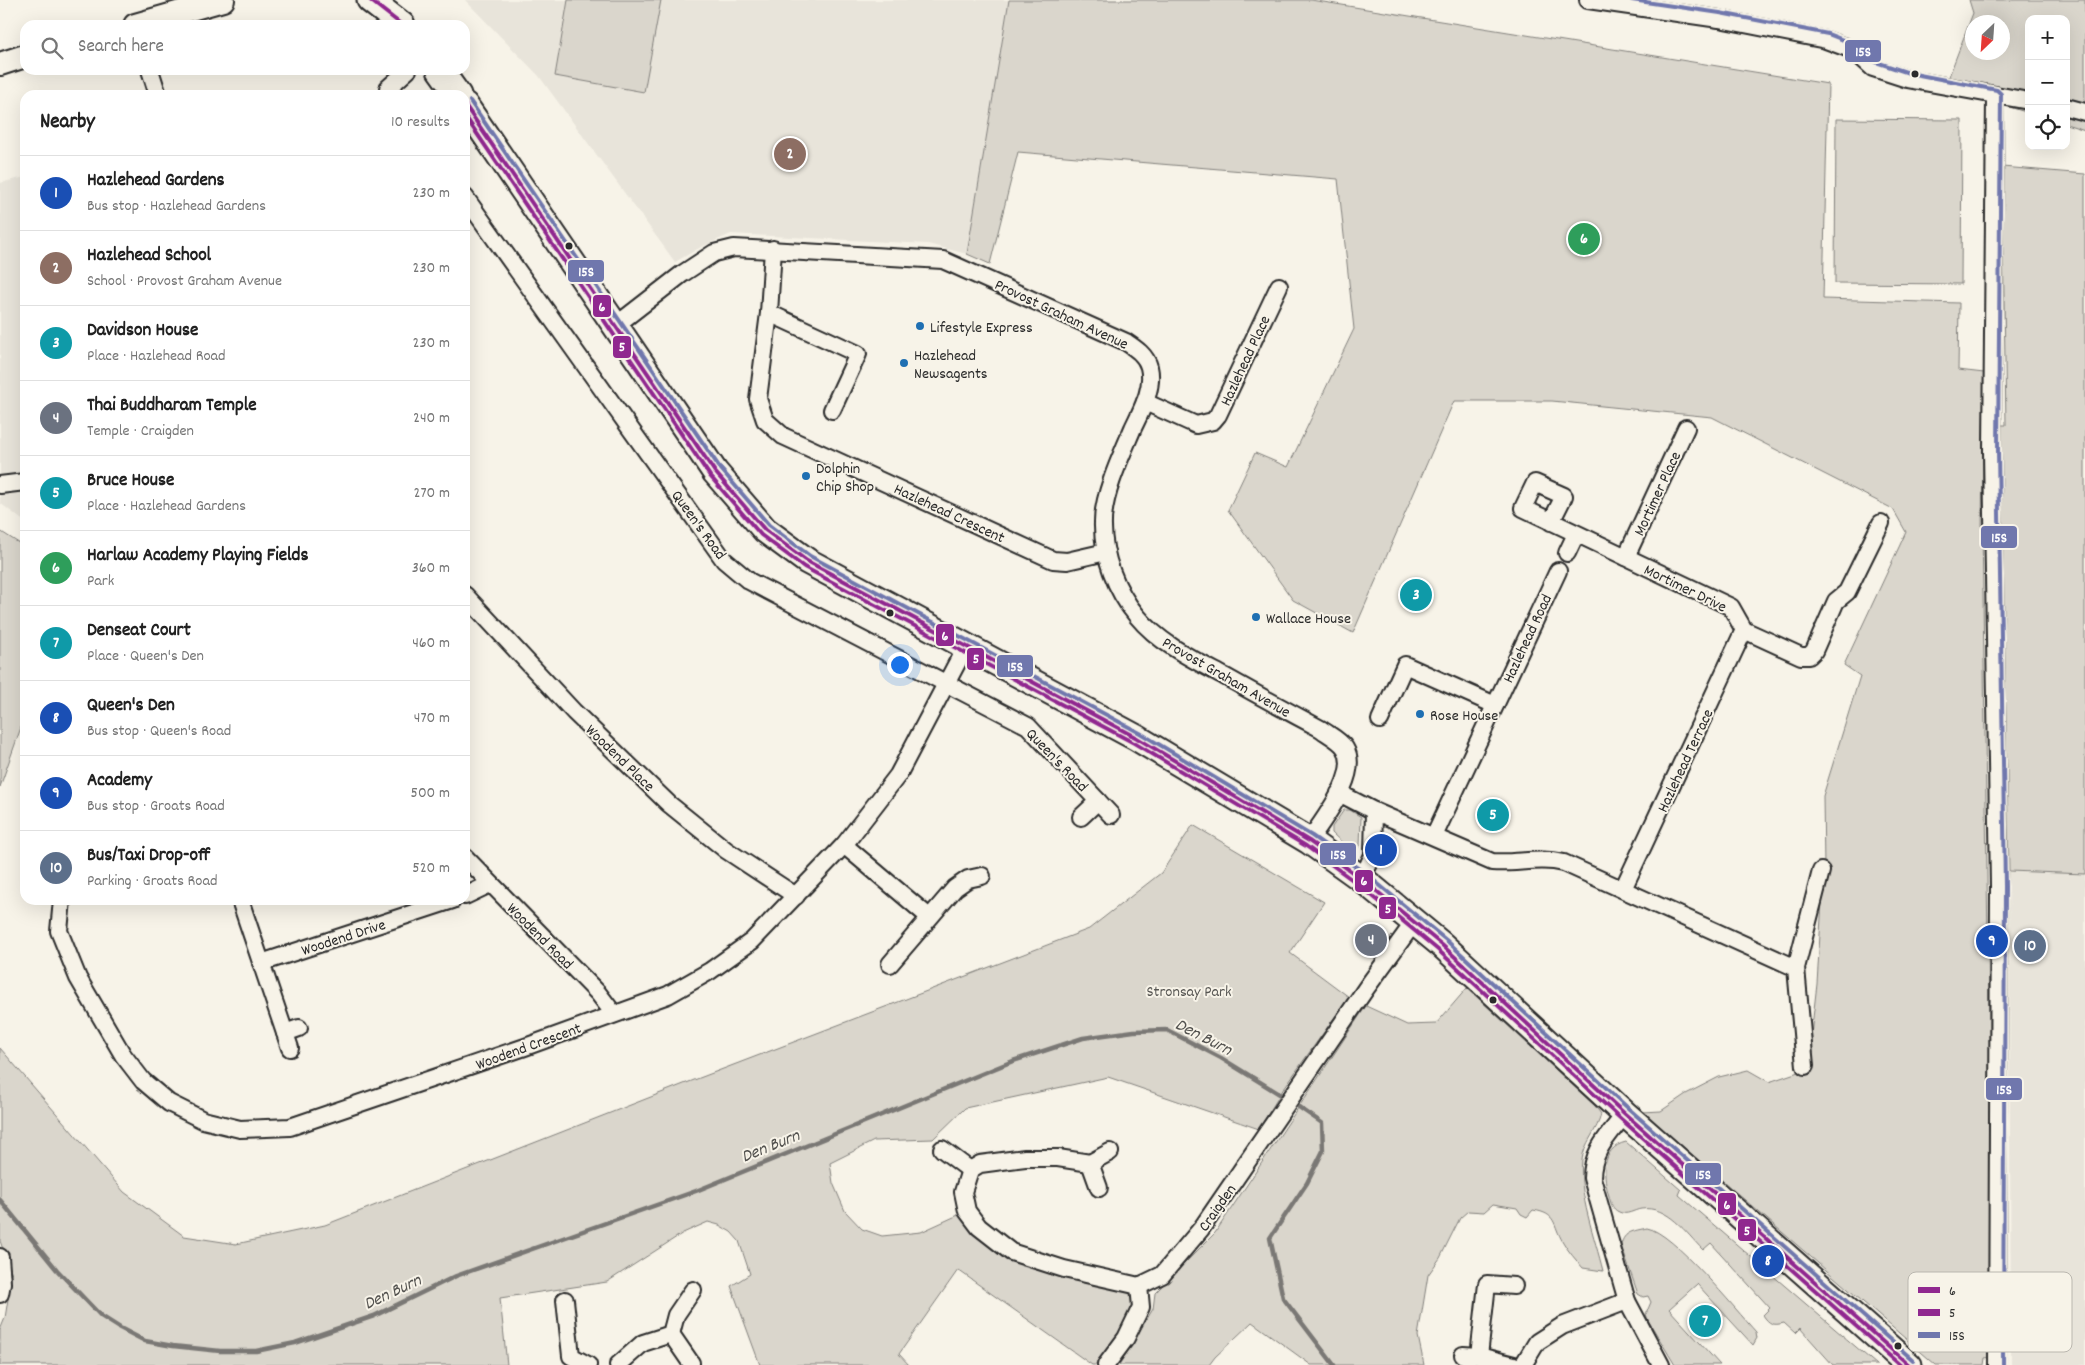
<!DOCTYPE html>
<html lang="en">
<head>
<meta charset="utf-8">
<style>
	body { margin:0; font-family:Dekko,sans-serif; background:#f2f2f2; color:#222 }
	.controls { position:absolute; right:15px; top:15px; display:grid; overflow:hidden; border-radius:10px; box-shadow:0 5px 20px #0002 }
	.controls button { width:45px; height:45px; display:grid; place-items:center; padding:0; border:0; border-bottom:1px solid #e0e0e0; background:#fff; color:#222; font:25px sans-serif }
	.compass { position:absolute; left:1965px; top:15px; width:45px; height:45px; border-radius:50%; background:#fff; box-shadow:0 5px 20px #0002; rotate:205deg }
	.you { position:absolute; left:899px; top:664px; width:18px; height:18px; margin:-12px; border:4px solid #fff; border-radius:50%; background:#1a73e8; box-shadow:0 0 0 8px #1a73e833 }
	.badge { display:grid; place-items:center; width:32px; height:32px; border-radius:50%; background:#2563eb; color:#fff; font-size:16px; font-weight:700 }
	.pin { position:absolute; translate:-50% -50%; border:2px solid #fff; box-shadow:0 1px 5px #0006 }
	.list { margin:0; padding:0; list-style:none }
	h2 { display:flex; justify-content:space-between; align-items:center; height:65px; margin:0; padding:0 20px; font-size:21px }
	h2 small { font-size:16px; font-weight:400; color:#767676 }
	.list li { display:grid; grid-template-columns:32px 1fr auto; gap:15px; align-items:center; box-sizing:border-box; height:75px; padding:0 20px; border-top:1px solid #e0e0e0 }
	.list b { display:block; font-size:19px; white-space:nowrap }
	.list p { margin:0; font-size:16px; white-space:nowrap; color:#767676 }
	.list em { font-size:16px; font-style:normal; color:#767676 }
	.icon { flex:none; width:28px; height:28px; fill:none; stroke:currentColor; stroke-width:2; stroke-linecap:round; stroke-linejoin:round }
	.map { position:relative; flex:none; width:2085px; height:1365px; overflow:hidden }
	.search { position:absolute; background:#fff; box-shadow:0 5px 20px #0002; left:20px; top:20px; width:450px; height:55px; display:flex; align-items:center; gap:12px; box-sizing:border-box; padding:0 18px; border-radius:15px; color:#767676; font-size:19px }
	.panel { position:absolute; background:#fff; box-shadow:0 5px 20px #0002; left:20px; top:90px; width:450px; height:815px; border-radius:15px }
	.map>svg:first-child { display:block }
	.built { fill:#e8e4da }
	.green { fill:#dad6cc; stroke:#82807c; fill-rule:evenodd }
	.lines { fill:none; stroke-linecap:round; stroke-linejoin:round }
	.stream { stroke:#7a7874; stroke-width:4.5 }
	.street-casing { stroke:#2b2b2b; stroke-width:20 }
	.secondary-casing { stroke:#2b2b2b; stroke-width:26 }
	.primary-casing { stroke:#2b2b2b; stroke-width:29 }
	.street { stroke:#f7f3e8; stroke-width:16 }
	.secondary { stroke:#f7f3e8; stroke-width:22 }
	.primary { stroke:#f7f3e8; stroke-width:25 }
	.bus-1-casing { stroke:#f7f3e8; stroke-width:8 }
	.bus-2-casing { stroke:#f7f3e8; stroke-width:8 }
	.bus-3-casing { stroke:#f7f3e8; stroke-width:8 }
	.bus-1 { stroke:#90288f; stroke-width:4 }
	.bus-2 { stroke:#90288f; stroke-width:4 }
	.bus-3 { stroke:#7077ad; stroke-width:4 }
	.bus-dot { fill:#2b2b2b; stroke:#f7f3e8; stroke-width:2 }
	.poi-dot { fill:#1f6fb2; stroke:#f7f3e8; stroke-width:2 }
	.labels { text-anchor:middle; stroke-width:4; stroke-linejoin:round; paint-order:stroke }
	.street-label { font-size:16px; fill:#2b2b2b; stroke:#f7f3e8 }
	.poi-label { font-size:16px; fill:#2b2b2b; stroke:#f7f3e8; text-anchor:start }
	.park-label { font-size:16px; fill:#575653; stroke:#f7f3e8 }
	.water-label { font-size:18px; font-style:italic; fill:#53524f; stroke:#f7f3e8 }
	.key { fill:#f7f3e8; stroke:#bab7af; stroke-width:1 }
	.key-label { font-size:14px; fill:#2b2b2b }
	.line-badge { stroke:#f7f3e8; stroke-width:2 }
	.badge-label { font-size:14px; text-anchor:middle; font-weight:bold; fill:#fff }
</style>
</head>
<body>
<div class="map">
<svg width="2085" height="1365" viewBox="0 0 2085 1365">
	<rect width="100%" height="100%" fill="#f7f3e8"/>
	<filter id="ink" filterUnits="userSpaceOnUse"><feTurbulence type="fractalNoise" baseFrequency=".02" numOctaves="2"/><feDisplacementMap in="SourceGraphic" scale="10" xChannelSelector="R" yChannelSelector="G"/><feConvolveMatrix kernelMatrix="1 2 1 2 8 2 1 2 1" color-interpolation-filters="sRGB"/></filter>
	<g filter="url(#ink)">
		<!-- built -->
		<g class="built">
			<polygon points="465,0 1009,0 967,254 928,244 731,234 701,247 675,262 539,76"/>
			<polygon points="25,177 25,522 0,503 0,183"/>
			<polygon points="2009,871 2085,874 2085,1365 2011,1365"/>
		</g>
		<!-- green -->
		<g class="green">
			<polygon points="568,0 661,0 644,92 555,76"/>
			<polygon points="1009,0 1311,0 1828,84 1823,299 1959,303 1958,370 1984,373 1982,527 1993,1291 1990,1357 1985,1358 1984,1365 1936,1365 1643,1112 1661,1111 1686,1094 1719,1077 1748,1070 1769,1082 1807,1069 1817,984 1824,868 1823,796 1860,676 1844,665 1906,532 1893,509 1712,417 1552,401 1454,401 1353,633 1293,600 1228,510 1255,453 1288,467 1354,329 1338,179 1018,152 990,264 967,254"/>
			<path d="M1969,0H2085V130L2066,124V19H2029V113L2003,105L1948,79L1973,13ZM1972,22H2002V52H1972Z"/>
			<polygon points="1836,119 1962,120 1961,284 1835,283"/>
			<polygon points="2002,167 2085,174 2085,874 2009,871 2000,425 2006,425"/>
			<polygon points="0,531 25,547 25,716 0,787"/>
			<polygon points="1344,810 1350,810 1361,817 1360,846 1354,851 1350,850 1332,833 1332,827"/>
			<polygon points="1193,825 1324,902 1290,953 1349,997 1284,1088 1259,1129 1108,1077 965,1108 933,1139 874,1141 830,1163 833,1183 845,1211 862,1229 882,1236 921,1232 967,1211 1011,1252 1139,1286 1141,1307 1106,1365 1092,1365 958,1270 899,1354 909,1365 760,1365 731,1286 750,1274 739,1241 731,1232 719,1225 708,1222 683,1233 607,1282 500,1298 507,1365 0,1365 0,1330 5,1318 12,1274 0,1241 0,1048 124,1192 184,1236 236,1244 325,1225 689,1082 1089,929 1161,873"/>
			<path d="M1467,988L1595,1106L1601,1114C1598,1130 1583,1144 1582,1160C1578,1194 1595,1238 1603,1271L1583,1268C1576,1260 1568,1251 1563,1242C1552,1224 1558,1214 1533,1210L1527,1217L1521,1214L1517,1208L1493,1204L1484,1212L1468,1211L1460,1218L1440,1258L1428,1275L1418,1336L1424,1365H1311L1252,1322L1215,1357L1209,1365H1119L1153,1309L1155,1293L1215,1233L1366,1006L1407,1025L1436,1024Z"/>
			<path d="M1626,1142L1681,1190L1679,1195L1877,1365H1833L1800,1328L1795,1333L1784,1323C1773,1326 1769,1324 1763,1315L1770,1308L1711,1243L1703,1250C1686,1233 1668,1205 1641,1209C1634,1210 1627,1216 1619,1212C1612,1209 1611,1203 1609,1196C1603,1177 1600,1148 1626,1142Z"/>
			<path d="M1647,1228C1673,1232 1736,1310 1756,1332L1757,1338L1753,1345L1697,1284L1669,1309L1720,1365H1675L1648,1320L1646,1314L1651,1302L1648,1296L1643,1297L1638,1294L1621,1245C1624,1231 1634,1231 1647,1228Z"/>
		</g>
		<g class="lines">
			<!-- stream -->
			<g class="stream">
				<polyline points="1293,1103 1322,1123 1323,1151 1307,1183 1270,1238 1283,1298 1334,1365"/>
				<polyline points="0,1200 57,1270 101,1316 120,1328 145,1341 173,1346 220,1351 256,1351 295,1343 374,1316 456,1276 696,1191 1013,1061 1083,1038 1134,1031 1167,1030 1221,1058 1286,1098"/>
			</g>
			<defs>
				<g id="street">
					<polyline points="1588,0 1719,19 1826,40 1853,50 1873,68 1907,79 2029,101"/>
					<polyline points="150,70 158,95"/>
					<polyline points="393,95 388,88 408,70"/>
					<polyline points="1995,96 1992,451 1999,886 1997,1365"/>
					<polyline points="2066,107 2085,112"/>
					<polyline points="465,197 724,560 749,581 1028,726 1111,815"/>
					<polyline points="773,249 769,313 758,399 765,420 783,436 1053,560 1067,561 1106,552"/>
					<polyline points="769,313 858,354 832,410"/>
					<path d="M615,326L682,274L714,253L734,248L943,260L1126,342C1135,348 1146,355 1149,367C1154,388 1142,409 1133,428C1122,454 1103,494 1103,522C1102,555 1116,591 1137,616C1160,644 1194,660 1224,676C1256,694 1289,712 1321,729C1329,735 1340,740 1345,748C1361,774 1323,819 1309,841"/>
					<polyline points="1145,402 1196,425 1213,421 1218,415 1279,286"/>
					<polyline points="0,485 25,482"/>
					<polyline points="1551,522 1564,496 1535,483 1523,508 1731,607 1744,630 1801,656 1809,656 1814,651 1836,601 1847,592 1881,523"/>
					<polyline points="1567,553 1576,534"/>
					<polyline points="1626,557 1686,428"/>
					<polyline points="465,595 574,712 669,804 726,850 796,896"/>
					<polyline points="1380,720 1405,665 1495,705"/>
					<path d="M1339,793L1374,811L1492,862C1516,864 1540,857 1564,863L1796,968"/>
					<polyline points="1081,817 1098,801"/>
					<polyline points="1434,836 1558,571"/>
					<polyline points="844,845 929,917"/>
					<polyline points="465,857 598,993 614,1014"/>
					<polyline points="1362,879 1373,855 1374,811"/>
					<polyline points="1623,889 1744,630"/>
					<polyline points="465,896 490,884"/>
					<polyline points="62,900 59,931 78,978 123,1055 143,1081 169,1103 203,1120 240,1129 290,1127 525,1047 668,995 710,971 752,941 844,845 898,775 966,646"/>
					<polyline points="240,900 290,1048"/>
					<polyline points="261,963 453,900"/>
					<polyline points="890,964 955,888 968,879 982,876"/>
					<polyline points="285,1033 299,1028"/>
					<polyline points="1805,1066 1796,968 1821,871"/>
					<path d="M1625,1114C1609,1135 1592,1150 1592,1178L1627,1301L1661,1365"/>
					<polyline points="942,1149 970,1170"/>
					<polyline points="1110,1152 1090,1163 1058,1158 1025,1158 980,1164 970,1170 963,1192 967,1211 979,1227 1011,1252 1064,1269 1139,1286 1162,1275 1201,1229 1367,987 1415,921"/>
					<polyline points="1090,1163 1099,1188"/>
					<polyline points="0,1257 2,1283 0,1294"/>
					<polyline points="565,1300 571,1356 588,1365"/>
					<polyline points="671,1334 691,1363"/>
					<polyline points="1463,1355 1479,1356 1514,1365"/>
					<polyline points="1479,1356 1487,1284 1514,1286"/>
					<polyline points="618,1365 643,1343 671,1334 676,1315 693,1290"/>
					<polyline points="1106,1365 1126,1338 1141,1307 1139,1286"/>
					<polyline points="1523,1365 1537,1342 1562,1326 1627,1301"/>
				</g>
				<g id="secondary">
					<polyline points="135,25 223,0"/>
					<polyline points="0,64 25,56"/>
				</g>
				<g id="primary">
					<polyline points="370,0 402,25"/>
					<polyline points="440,70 458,95"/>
					<polyline points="465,105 715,472 765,530 807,561 1137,738 1309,841 1362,879 1442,945 1625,1114 1909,1365"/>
				</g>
			</defs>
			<!-- street casing -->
			<use href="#street" class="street-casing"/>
			<!-- secondary casing -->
			<use href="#secondary" class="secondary-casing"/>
			<!-- primary casing -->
			<use href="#primary" class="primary-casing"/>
			<!-- street -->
			<use href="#street" class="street"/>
			<!-- secondary -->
			<use href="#secondary" class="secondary"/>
			<!-- primary -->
			<use href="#primary" class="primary"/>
			<defs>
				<g id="bus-1">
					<polyline points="370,0 402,25"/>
					<polyline points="465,105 715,472 765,530 807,561 1137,738 1309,841 1362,879 1442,945 1625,1114 1909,1365"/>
				</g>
				<polyline id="bus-2" points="465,116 710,476 761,535 804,567 1134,743 1306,846 1358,884 1438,950 1621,1119 1900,1365"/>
				<g id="bus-3">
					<polyline points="1632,0 1720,13 1828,34 1856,45 1876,62 1909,73 1997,90 2001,94 1998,451 2005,886 2003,1365"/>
					<polyline points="470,101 720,468 769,525 810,556 1140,733 1312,836 1366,874 1446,940 1629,1109 1913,1360"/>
				</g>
			</defs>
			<!-- bus-1 casing -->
			<use href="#bus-1" class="bus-1-casing"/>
			<!-- bus-2 casing -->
			<use href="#bus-2" class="bus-2-casing"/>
			<!-- bus-3 casing -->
			<use href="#bus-3" class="bus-3-casing"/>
			<!-- bus-1 -->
			<use href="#bus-1" class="bus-1"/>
			<!-- bus-2 -->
			<use href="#bus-2" class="bus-2"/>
			<!-- bus-3 -->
			<use href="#bus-3" class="bus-3"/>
		</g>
	</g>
	<!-- markers -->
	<g class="bus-dot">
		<circle cx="1915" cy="74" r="4.5"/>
		<circle cx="569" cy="246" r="4.5"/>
		<circle cx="890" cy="613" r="4.5"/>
		<circle cx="1493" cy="1000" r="4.5"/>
		<circle cx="1898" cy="1346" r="4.5"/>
	</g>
	<g class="poi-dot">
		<circle cx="920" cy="326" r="5"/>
		<circle cx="904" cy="363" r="5"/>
		<circle cx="806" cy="476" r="5"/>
		<circle cx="1256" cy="617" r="5"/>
		<circle cx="1420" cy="714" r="5"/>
	</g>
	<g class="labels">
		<!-- street labels -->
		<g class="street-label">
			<text transform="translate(1062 313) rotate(25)" y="6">Provost Graham Avenue</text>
			<text transform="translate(1244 360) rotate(-65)" y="6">Hazlehead Place</text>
			<text transform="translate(1656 493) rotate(-65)" y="6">Mortimer Place</text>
			<text transform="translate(950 512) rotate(25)" y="6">Hazlehead Crescent</text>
			<text transform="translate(700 524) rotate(54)" y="6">Queen's Road</text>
			<text transform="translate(1686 587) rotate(26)" y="6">Mortimer Drive</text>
			<text transform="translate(1526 638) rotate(-65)" y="6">Hazlehead Road</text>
			<text transform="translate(1227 676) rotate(30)" y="6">Provost Graham Avenue</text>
			<text transform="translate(621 757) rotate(44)" y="6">Woodend Place</text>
			<text transform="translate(1058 759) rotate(46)" y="6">Queen's Road</text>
			<text transform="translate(1684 760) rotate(-65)" y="6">Hazlehead Terrace</text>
			<text transform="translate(541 935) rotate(45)" y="6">Woodend Road</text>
			<text transform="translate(343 936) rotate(-18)" y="6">Woodend Drive</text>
			<text transform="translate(528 1045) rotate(-20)" y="6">Woodend Crescent</text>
			<text transform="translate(1216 1207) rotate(-55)" y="6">Craigden</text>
		</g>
		<!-- poi labels -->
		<g class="poi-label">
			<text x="930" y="332">Lifestyle Express</text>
			<text x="914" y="360">Hazlehead<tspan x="914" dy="18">Newsagents</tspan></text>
			<text x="816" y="473">Dolphin<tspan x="816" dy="18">Chip Shop</tspan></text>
			<text x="1266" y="623">Wallace House</text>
			<text x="1430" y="720">Rose House</text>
		</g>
		<!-- park labels -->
		<g class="park-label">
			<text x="1189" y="996">Stronsay Park</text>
		</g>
		<!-- water labels -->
		<g class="water-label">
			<text transform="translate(1204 1036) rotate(27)" y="6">Den Burn</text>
			<text transform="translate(770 1145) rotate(-22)" y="6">Den Burn</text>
			<text transform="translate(392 1291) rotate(-25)" y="6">Den Burn</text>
		</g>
	</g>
	<!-- legend -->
	<rect x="1908" y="1272" width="164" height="80" rx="8" class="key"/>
	<rect x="1918" y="1287" width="22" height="6" fill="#90288f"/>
	<rect x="1918" y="1309" width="22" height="7" fill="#90288f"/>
	<rect x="1918" y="1332" width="22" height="6" fill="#7077ad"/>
	<g class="key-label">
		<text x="1949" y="1295">6</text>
		<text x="1949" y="1317">5</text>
		<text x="1949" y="1340">15S</text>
	</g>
	<g class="line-badge">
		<rect x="1844" y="39" width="38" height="24" rx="5" fill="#7077ad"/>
		<rect x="567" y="259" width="38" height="24" rx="5" fill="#7077ad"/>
		<rect x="592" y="294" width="20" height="24" rx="5" fill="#90288f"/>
		<rect x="612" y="335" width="20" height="24" rx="5" fill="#90288f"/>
		<rect x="1980" y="525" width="38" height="24" rx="5" fill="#7077ad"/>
		<rect x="935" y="623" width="20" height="24" rx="5" fill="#90288f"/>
		<rect x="966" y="647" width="19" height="24" rx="5" fill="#90288f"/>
		<rect x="996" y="654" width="38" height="24" rx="5" fill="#7077ad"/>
		<rect x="1319" y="842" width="38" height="24" rx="5" fill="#7077ad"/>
		<rect x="1354" y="869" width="20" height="24" rx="5" fill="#90288f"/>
		<rect x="1378" y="896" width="19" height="24" rx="5" fill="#90288f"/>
		<rect x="1985" y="1077" width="38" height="24" rx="5" fill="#7077ad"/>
		<rect x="1684" y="1162" width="38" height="24" rx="5" fill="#7077ad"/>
		<rect x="1717" y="1192" width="20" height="24" rx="5" fill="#90288f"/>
		<rect x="1737" y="1218" width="20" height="24" rx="5" fill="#90288f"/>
	</g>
	<g class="badge-label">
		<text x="1863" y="56">15S</text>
		<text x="586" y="276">15S</text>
		<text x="602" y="311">6</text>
		<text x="622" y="351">5</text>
		<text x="1999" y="542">15S</text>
		<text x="945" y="640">6</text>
		<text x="976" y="663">5</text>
		<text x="1015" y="671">15S</text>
		<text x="1338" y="859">15S</text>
		<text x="1364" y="885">6</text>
		<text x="1388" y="913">5</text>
		<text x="2004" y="1094">15S</text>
		<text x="1703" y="1179">15S</text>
		<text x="1727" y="1209">6</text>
		<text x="1747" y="1235">5</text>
	</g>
</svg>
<div class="controls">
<button>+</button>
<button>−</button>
<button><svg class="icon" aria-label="locate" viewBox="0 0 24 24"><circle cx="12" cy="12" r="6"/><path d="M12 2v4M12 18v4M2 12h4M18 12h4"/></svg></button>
</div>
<svg class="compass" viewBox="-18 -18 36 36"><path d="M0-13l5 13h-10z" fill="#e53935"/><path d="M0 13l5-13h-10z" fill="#767676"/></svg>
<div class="you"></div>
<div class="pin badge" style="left:1381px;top:850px;background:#1a4fb4">1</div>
<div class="pin badge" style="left:790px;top:154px;background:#8d6e63">2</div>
<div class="pin badge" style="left:1416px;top:595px;background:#0f9aa8">3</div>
<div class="pin badge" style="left:1371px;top:940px;background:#6b7280">4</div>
<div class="pin badge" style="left:1493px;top:815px;background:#0f9aa8">5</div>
<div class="pin badge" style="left:1584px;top:239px;background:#2e9e5b">6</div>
<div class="pin badge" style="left:1705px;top:1321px;background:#0f9aa8">7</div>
<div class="pin badge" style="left:1768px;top:1261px;background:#1a4fb4">8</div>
<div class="pin badge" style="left:1992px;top:941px;background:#1a4fb4">9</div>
<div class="pin badge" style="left:2030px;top:946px;background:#5c6f8a">10</div>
<div class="search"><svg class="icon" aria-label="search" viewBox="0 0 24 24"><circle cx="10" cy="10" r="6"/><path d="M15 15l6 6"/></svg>Search here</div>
<section class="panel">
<h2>Nearby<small>10 results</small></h2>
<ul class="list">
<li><span class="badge" style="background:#1a4fb4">1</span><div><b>Hazlehead Gardens</b><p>Bus stop · Hazlehead Gardens</p></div><em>230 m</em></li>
<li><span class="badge" style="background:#8d6e63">2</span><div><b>Hazlehead School</b><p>School · Provost Graham Avenue</p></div><em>230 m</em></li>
<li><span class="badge" style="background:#0f9aa8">3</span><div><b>Davidson House</b><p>Place · Hazlehead Road</p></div><em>230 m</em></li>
<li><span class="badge" style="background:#6b7280">4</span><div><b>Thai Buddharam Temple</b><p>Temple · Craigden</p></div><em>240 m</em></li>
<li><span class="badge" style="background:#0f9aa8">5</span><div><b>Bruce House</b><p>Place · Hazlehead Gardens</p></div><em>270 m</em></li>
<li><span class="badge" style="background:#2e9e5b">6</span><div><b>Harlaw Academy Playing Fields</b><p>Park</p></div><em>360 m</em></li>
<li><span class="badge" style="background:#0f9aa8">7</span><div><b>Denseat Court</b><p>Place · Queen's Den</p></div><em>460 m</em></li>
<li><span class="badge" style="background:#1a4fb4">8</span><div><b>Queen's Den</b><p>Bus stop · Queen's Road</p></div><em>470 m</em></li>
<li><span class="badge" style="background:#1a4fb4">9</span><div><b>Academy</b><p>Bus stop · Groats Road</p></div><em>500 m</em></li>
<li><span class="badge" style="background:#5c6f8a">10</span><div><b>Bus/Taxi Drop-off</b><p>Parking · Groats Road</p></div><em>520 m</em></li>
</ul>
</section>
</div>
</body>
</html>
